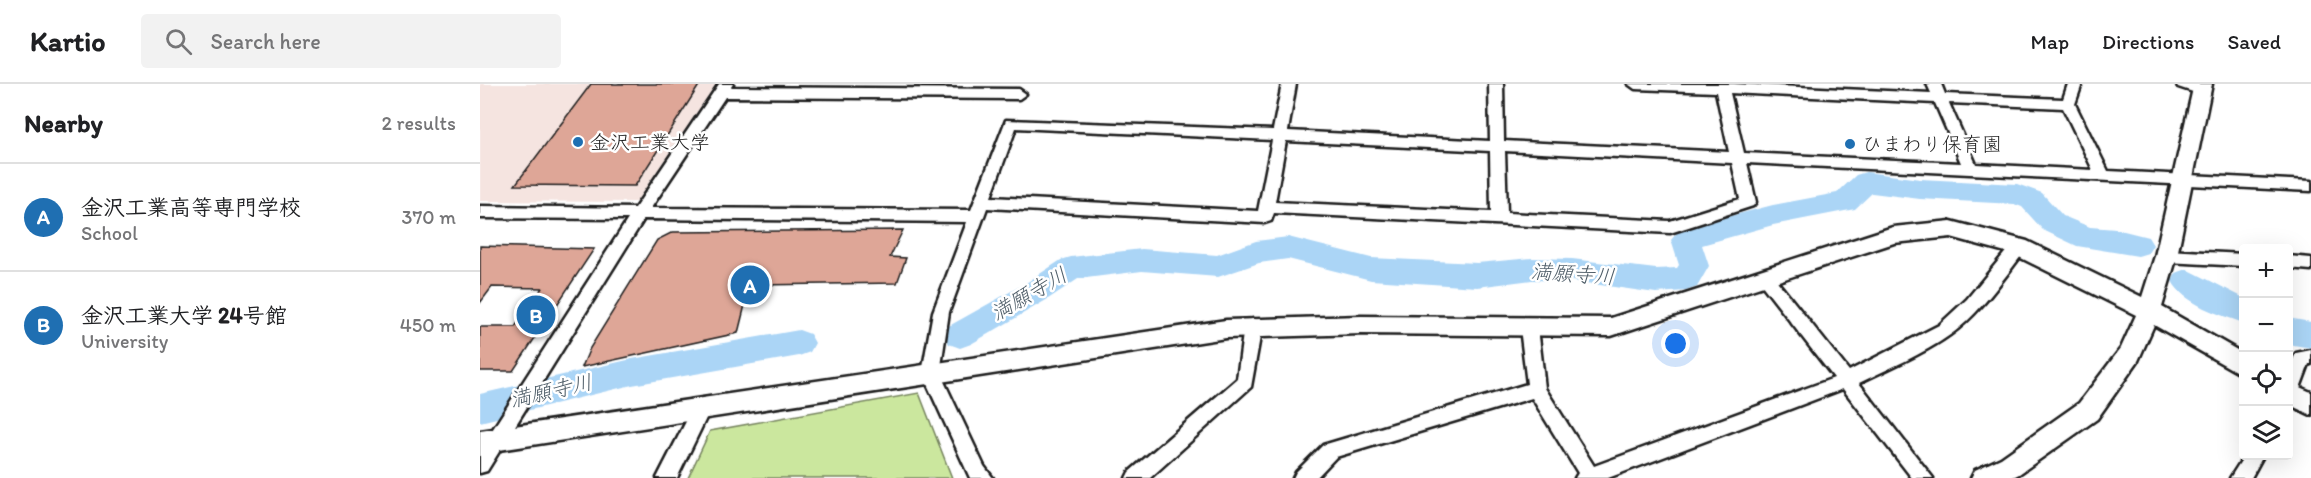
<!DOCTYPE html>
<html lang="en">
<head>
<meta charset="utf-8">
<style>
	body { margin:0; font-family:Itim,"Klee One",sans-serif; background:#f2f2f2; color:#202124 }
	.controls { position:absolute; right:18px; bottom:18px; display:grid; overflow:hidden; border-radius:6px; box-shadow:0 6px 24px #0002 }
	.controls button { width:54px; height:54px; display:grid; place-items:center; padding:0; border:0; border-bottom:2px solid #e0e0e0; background:#fff; color:#202124; font:30px sans-serif }
	.you { position:absolute; left:1196px; top:260px; width:21px; height:21px; margin:-15px; border:4px solid #fff; border-radius:50%; background:#1a73e8; box-shadow:0 0 0 9px #1a73e833 }
	.badge { display:grid; place-items:center; width:39px; height:39px; border-radius:50%; background:#1f6fb2; color:#fff; font-size:20px; font-weight:700 }
	.pin { position:absolute; translate:-50% -50%; border:3px solid #fff; box-shadow:0 2px 6px #0006 }
	.list { margin:0; padding:0; list-style:none }
	h2 { display:flex; justify-content:space-between; align-items:center; height:78px; margin:0; padding:0 24px; font-size:26px }
	h2 small { font-size:20px; font-weight:400; color:#757577 }
	.list li { display:grid; grid-template-columns:39px 1fr auto; gap:18px; align-items:center; box-sizing:border-box; height:108px; padding:0 24px; border-top:2px solid #e0e0e0 }
	.list b { display:block; font-size:22px; white-space:nowrap }
	.list p { margin:0; font-size:20px; white-space:nowrap; color:#757577 }
	.list em { font-size:20px; font-style:normal; color:#757577 }
	.icon { flex:none; width:33px; height:33px; fill:none; stroke:currentColor; stroke-width:2; stroke-linecap:round; stroke-linejoin:round }
	.map { position:relative; flex:none; width:1831px; height:394px; overflow:hidden }
	header { display:flex; align-items:center; gap:36px; box-sizing:border-box; height:84px; padding:0 30px; background:#fff; border-bottom:2px solid #e0e0e0 }
	header strong { font-size:28px }
	nav { display:flex; gap:33px; margin-inline-start:auto; font-size:21px }
	.search { width:420px; height:54px; background:#f2f2f2; display:flex; align-items:center; gap:15px; box-sizing:border-box; padding:0 21px; border-radius:6px; color:#757577; font-size:22px }
	main { display:flex }
	aside { flex:1; background:#fff }
	.map>svg:first-child { display:block }
	.built { fill:#f5e4e0 }
	.green { fill:#cbe79e; stroke:#74825d; stroke-width:1.5 }
	.lines { fill:none; stroke-linecap:round; stroke-linejoin:round }
	.river { fill:#abd5f6; fill-rule:evenodd }
	.building { fill:#dea697; stroke:#1c1c1c; stroke-width:1.5 }
	.street-casing { stroke:#1c1c1c; stroke-width:5 }
	.secondary-casing { stroke:#1c1c1c; stroke-width:5 }
	.street { fill:#fff; fill-rule:evenodd }
	.secondary { fill:#fff; fill-rule:evenodd }
	.poi-dot { fill:#1f6fb2; stroke:#fff; stroke-width:2 }
	.labels { text-anchor:middle; stroke-width:5; stroke-linejoin:round; paint-order:stroke }
	.poi-label { font-size:20px; fill:#1c1c1c; stroke:#fff; text-anchor:start }
	.water-label { font-size:21px; font-style:italic; fill:#4e5d68; stroke:#fff }
</style>
</head>
<body>
<header>
<strong>Kartio</strong>
<div class="search"><svg class="icon" aria-label="search" viewBox="0 0 24 24"><circle cx="10" cy="10" r="6"/><path d="M15 15l6 6"/></svg>Search here</div>
<nav><a>Map</a><a>Directions</a><a>Saved</a></nav>
</header>
<main>
<aside>
<h2>Nearby<small>2 results</small></h2>
<ul class="list">
<li><span class="badge">A</span><div><b>金沢工業高等専門学校</b><p>School</p></div><em>370 m</em></li>
<li><span class="badge">B</span><div><b>金沢工業大学 24号館</b><p>University</p></div><em>450 m</em></li>
</ul>
</aside>
<div class="map">
<svg width="1831" height="394" viewBox="0 0 1831 394">
	<rect width="100%" height="100%" fill="#fff"/>
	<filter id="ink" filterUnits="userSpaceOnUse"><feTurbulence type="fractalNoise" baseFrequency=".0167" numOctaves="2"/><feDisplacementMap in="SourceGraphic" scale="12" xChannelSelector="R" yChannelSelector="G"/><feConvolveMatrix kernelMatrix="1 2 1 2 8 2 1 2 1" color-interpolation-filters="sRGB"/></filter>
	<g filter="url(#ink)">
		<!-- built -->
		<polygon class="built" points="0,0 236,0 156,118 0,117"/>
		<!-- green -->
		<polygon class="green" points="439,309 472,394 208,394 230,347"/>
		<g class="lines">
			<!-- river -->
			<g class="river">
				<polygon points="1386,88 1440,95 1537,100 1562,109 1583,132 1610,143 1636,145 1668,153 1673,161 1668,169 1658,172 1597,162 1563,146 1542,123 1534,120 1440,115 1392,109 1375,125 1293,141 1222,161 1229,182 1217,203 1206,207 1176,209 1092,197 1052,196 997,203 891,196 808,175 779,179 738,193 662,187 598,195 568,215 491,260 480,264 469,260 464,251 469,242 546,199 581,176 591,173 662,165 737,171 776,157 808,153 891,174 997,179 1052,174 1092,175 1176,185 1197,184 1199,181 1191,156 1200,145 1293,121 1357,109 1376,91"/>
				<path d="M1707,185L1764,214V239C1740,231 1704,220 1692,197L1696,189Z"/>
				<polygon points="1808,234 1831,238 1831,264 1808,260"/>
				<polygon points="319,246 330,250 335,259 330,268 319,272 152,301 0,338 0,310 152,275"/>
			</g>
		</g>
		<!-- building -->
		<g class="building">
			<polygon points="111,0 220,0 155,102 35,101"/>
			<polygon points="423,146 410,173 426,174 417,199 270,201 258,249 102,283 110,264 177,156 193,148"/>
			<polygon points="0,162 114,165 33,287 0,287 0,243 35,243 62,204 12,203 0,219"/>
		</g>
		<g class="lines">
			<defs>
				<g id="street">
					<path d="M239,0H253L251,3L539,5L546,10L539,15L245,13L171,124L491,126L526,36L793,46L802,0H816L808,47L1010,57L1009,0H1023L1024,57L1249,68L1236,8L1155,5L1148,0H1254L1451,9L1447,0H1461L1465,10L1583,15L1588,0H1602L1595,20L1628,87L1831,97V107L1267,79L1276,118L1273,122L1190,149L794,129L791,137L785,139L507,124L469,228L460,289L504,382L513,394H490L442,289L453,228L487,138L164,135L7,387L0,389V365L148,135L0,134V122L155,124ZM1250,9L1455,19L1481,79L1264,69ZM1469,19L1583,24L1613,86L1496,80ZM536,44L792,56L778,127L511,113ZM806,57L1010,67L1011,128L795,118ZM1025,67L1252,79L1260,115L1190,137L1027,129Z"/>
					<polygon points="1696,0 1718,0 1727,3 1729,6 1722,11 1698,3"/>
					<path d="M1539,157L1545,159L1547,163L1545,167C1522,196 1500,230 1470,251C1442,271 1409,284 1379,299L1453,394H1432L1363,305L1128,394H1095L1098,389L1052,314L856,373L836,394H813L816,388L843,361L1047,300L1040,244L1043,239L1049,237L1055,239L1058,244L1065,304L1114,382L1354,294L1278,196L1276,192L1278,188L1284,186L1290,188L1369,287L1459,241L1487,215L1533,159Z"/>
					<polygon points="1686,166 1764,170 1764,182 1686,178 1680,176 1678,172 1680,168"/>
					<polygon points="1808,172 1831,174 1831,186 1808,184"/>
					<polygon points="773,235 779,237 782,242 771,303 670,394 646,394 649,388 757,295 764,242 767,237"/>
					<path d="M1831,266V280H1829L1814,320L1808,323C1808,303 1807,286 1816,269Z"/>
					<polygon points="221,318 227,320 230,326 197,394 177,394 215,320"/>
					<polygon points="1764,372 1783,372 1771,394 1750,394"/>
				</g>
				<g id="secondary">
					<polygon points="1714,0 1732,0 1697,172 1682,223 1764,270 1764,292 1674,241 1658,277 1617,335 1539,390 1531,394 1491,394 1495,386 1521,374 1599,319 1641,264 1656,231 1533,170 1471,153 1414,159 1131,252 881,250 746,254 0,369 0,347 746,236 881,232 1131,234 1413,143 1471,137 1547,157 1662,213 1675,172"/>
					<polygon points="1808,298 1831,308 1831,331 1808,320"/>
				</g>
			</defs>
			<!-- street casing -->
			<use href="#street" class="street-casing"/>
			<!-- secondary casing -->
			<use href="#secondary" class="secondary-casing"/>
			<!-- street -->
			<use href="#street" class="street"/>
			<!-- secondary -->
			<use href="#secondary" class="secondary"/>
		</g>
	</g>
	<!-- markers -->
	<g class="poi-dot">
		<circle cx="98" cy="58" r="6"/>
		<circle cx="1370" cy="60" r="6"/>
	</g>
	<g class="labels">
		<!-- poi labels -->
		<g class="poi-label">
			<text x="110" y="65">金沢工業大学</text>
			<text x="1382" y="67">ひまわり保育園</text>
		</g>
		<!-- water labels -->
		<g class="water-label">
			<text transform="translate(1093 190) rotate(4)" y="7">満願寺川</text>
			<text transform="translate(549 210) rotate(-30)" y="7">満願寺川</text>
			<text transform="translate(71 307) rotate(-13)" y="7">満願寺川</text>
		</g>
	</g>
</svg>
<div class="controls">
<button>+</button>
<button>−</button>
<button><svg class="icon" aria-label="locate" viewBox="0 0 24 24"><circle cx="12" cy="12" r="6"/><path d="M12 2v4M12 18v4M2 12h4M18 12h4"/></svg></button>
<button><svg class="icon" aria-label="layers" viewBox="0 0 24 24"><path d="M12 4l9 5-9 5-9-5zM3 14l9 5 9-5"/></svg></button>
</div>
<div class="you"></div>
<div class="pin badge" style="left:270px;top:201px">A</div>
<div class="pin badge" style="left:56px;top:231px">B</div>
</div>
</main>
</body>
</html>
